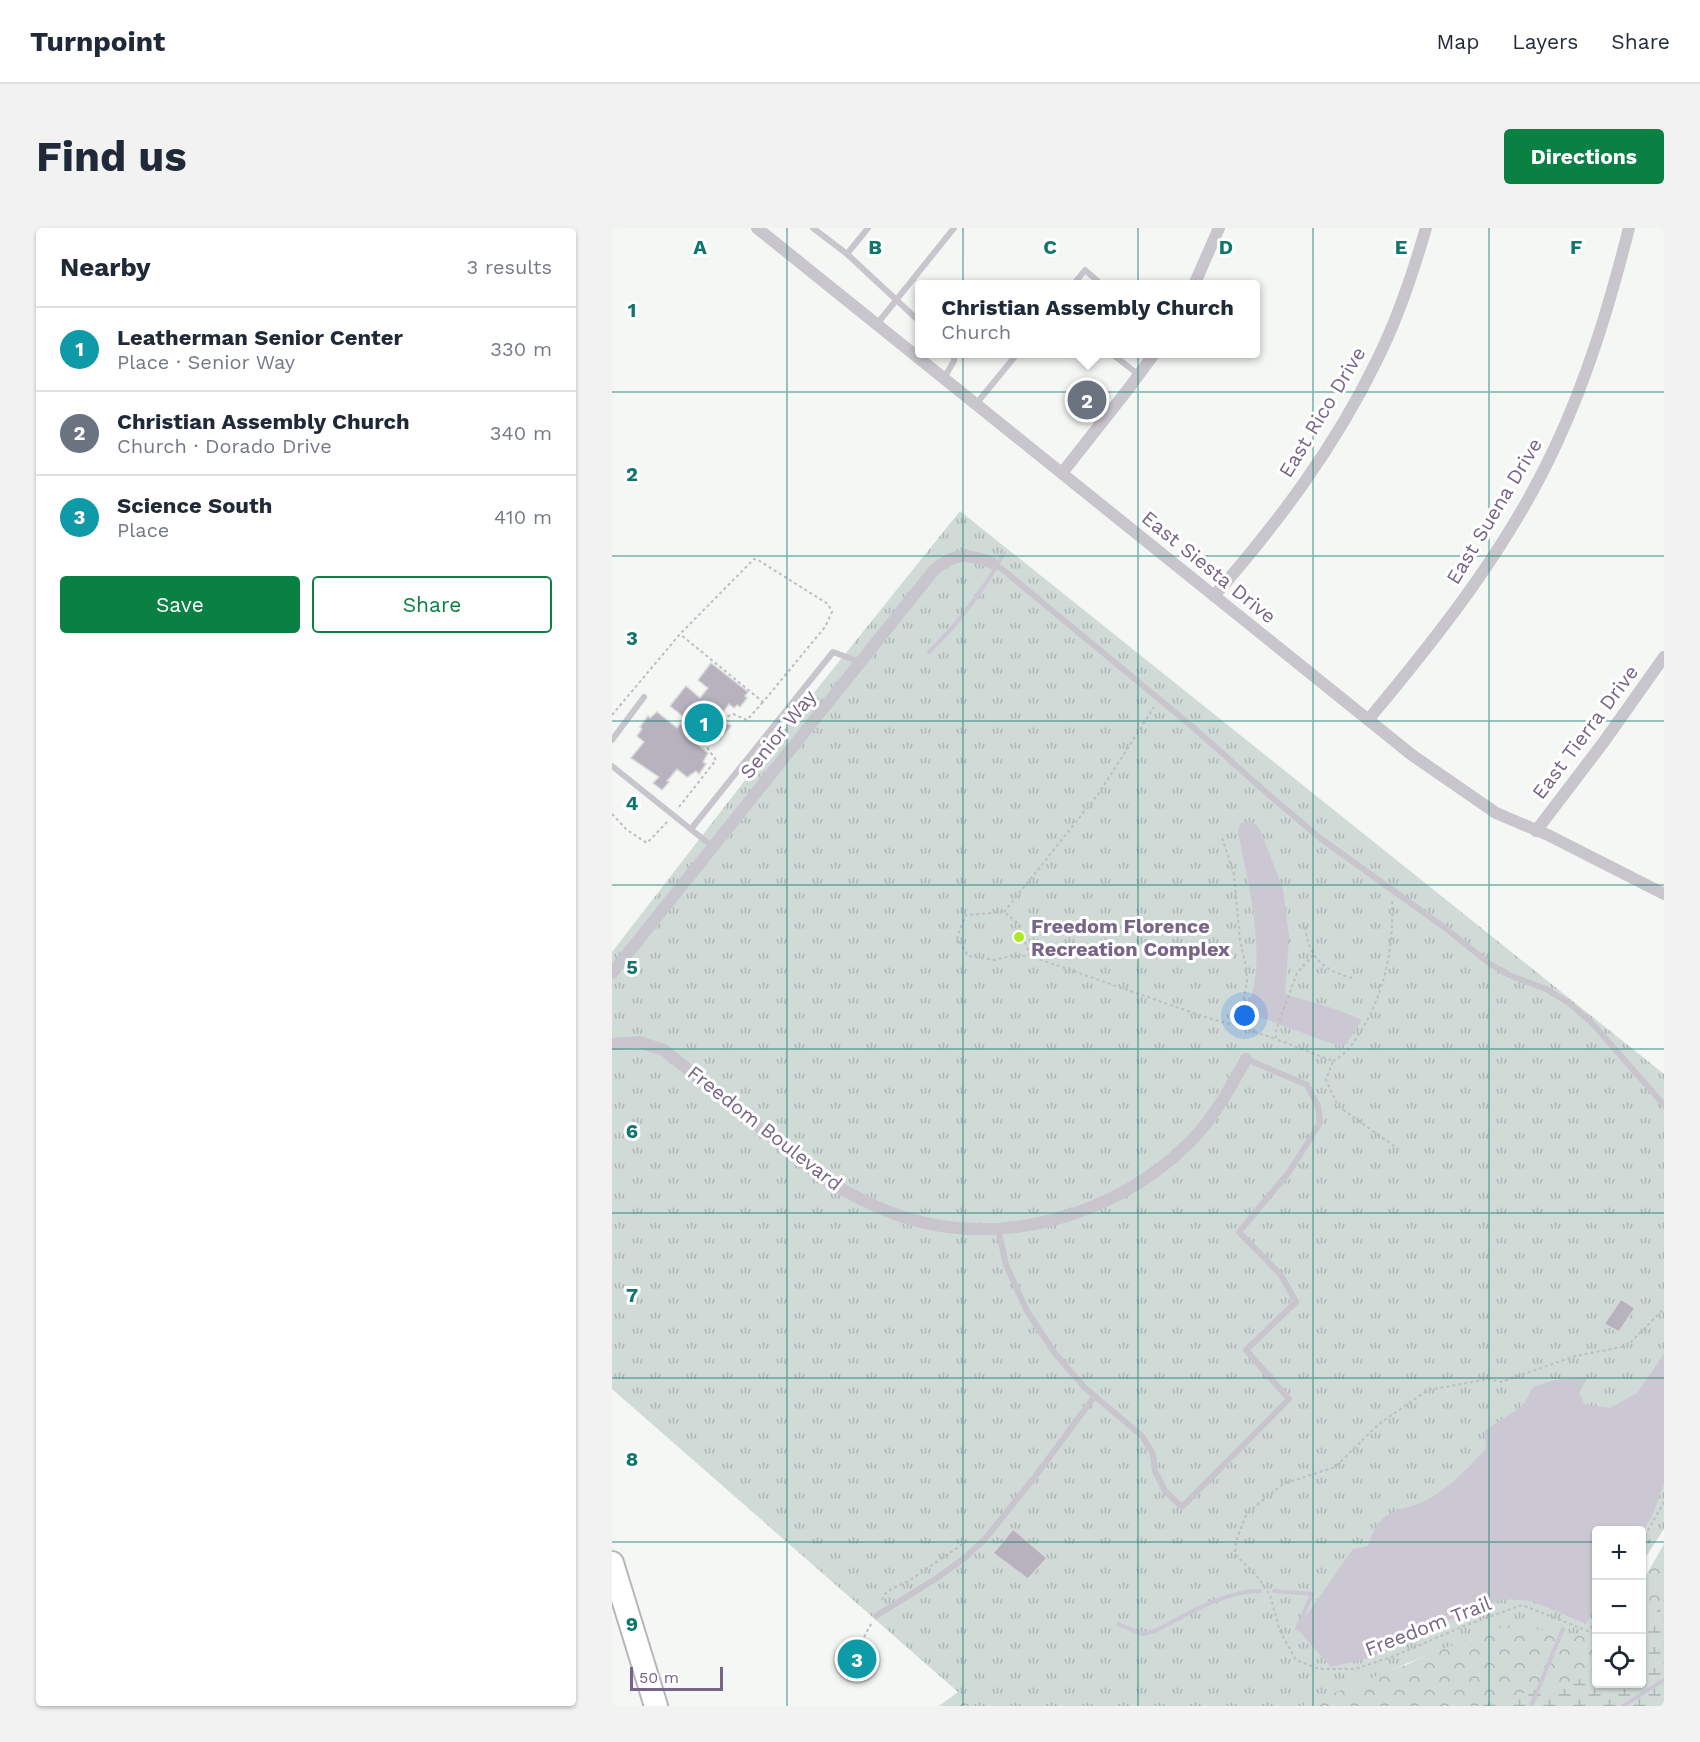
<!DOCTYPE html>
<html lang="en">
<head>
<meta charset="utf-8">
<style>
	body { margin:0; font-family:"Work Sans",sans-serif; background:#f2f2f3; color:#1f2937 }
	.controls { position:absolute; right:18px; bottom:18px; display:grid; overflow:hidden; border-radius:6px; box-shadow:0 2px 4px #0004 }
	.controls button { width:54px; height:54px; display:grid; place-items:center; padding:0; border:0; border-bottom:2px solid #e0e1e3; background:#fff; color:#1f2937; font:30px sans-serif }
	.scale { position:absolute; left:18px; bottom:15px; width:93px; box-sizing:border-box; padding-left:6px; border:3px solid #776587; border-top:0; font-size:16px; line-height:21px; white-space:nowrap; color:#776587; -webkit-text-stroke:4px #fff; paint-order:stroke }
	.you { position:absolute; left:633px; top:788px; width:21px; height:21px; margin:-15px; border:4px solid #fff; border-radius:50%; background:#1a73e8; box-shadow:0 0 0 9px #1a73e833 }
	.badge { display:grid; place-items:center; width:39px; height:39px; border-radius:50%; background:#0b8043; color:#fff; font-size:20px; font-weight:700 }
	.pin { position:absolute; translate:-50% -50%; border:3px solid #fff; box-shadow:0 2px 6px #0006 }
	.popup { position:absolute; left:303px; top:52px; width:345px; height:78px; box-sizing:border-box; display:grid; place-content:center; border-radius:6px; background:#fff; filter:drop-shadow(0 2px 4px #0005); font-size:20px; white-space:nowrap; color:#747a83 }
	.popup b { font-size:22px; color:#1f2937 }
	.popup::after { content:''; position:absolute; left:50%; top:100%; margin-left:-12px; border:12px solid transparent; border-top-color:#fff }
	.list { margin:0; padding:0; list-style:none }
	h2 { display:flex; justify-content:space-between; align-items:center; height:78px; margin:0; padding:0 24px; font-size:26px }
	h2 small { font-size:20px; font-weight:400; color:#747a83 }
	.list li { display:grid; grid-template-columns:39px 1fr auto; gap:18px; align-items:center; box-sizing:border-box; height:84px; padding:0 24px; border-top:2px solid #e0e1e3 }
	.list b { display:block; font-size:22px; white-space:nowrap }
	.list p { margin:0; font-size:20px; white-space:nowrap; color:#747a83 }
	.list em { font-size:20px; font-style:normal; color:#747a83 }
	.actions { display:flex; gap:12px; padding:18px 24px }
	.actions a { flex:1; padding:14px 0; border:2px solid #0b8043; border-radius:6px; text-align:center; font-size:21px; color:#0b8043 }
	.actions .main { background:#0b8043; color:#fff }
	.icon { flex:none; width:33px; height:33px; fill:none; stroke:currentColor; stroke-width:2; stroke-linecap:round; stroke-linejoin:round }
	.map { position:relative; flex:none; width:1052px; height:1478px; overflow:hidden; border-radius:6px }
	header { display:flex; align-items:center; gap:36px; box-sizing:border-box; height:84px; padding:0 30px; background:#fff; border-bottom:2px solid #e0e1e3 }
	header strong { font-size:28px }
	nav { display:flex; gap:33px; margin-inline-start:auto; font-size:21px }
	.intro { display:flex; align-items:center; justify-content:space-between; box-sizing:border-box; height:144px; padding:0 36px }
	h1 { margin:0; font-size:42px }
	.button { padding:15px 27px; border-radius:6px; background:#0b8043; color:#fff; font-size:21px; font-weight:700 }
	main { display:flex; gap:36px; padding:0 36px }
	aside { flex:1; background:#fff; border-radius:6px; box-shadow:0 2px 4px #0004 }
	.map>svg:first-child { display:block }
	.forest { fill:url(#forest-crowns) }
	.wetland { fill:url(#wetland-marsh) }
	.park { fill:url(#park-tufts) }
	.water { fill:#cbc7d3 }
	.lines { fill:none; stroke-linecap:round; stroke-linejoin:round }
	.stream { stroke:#cbc7d3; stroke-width:4 }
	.building { fill:#b8b2bf; stroke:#d7d9d7; stroke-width:1.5 }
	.highway-casing { stroke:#b9b5bd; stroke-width:26 }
	.path { stroke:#bfbcc2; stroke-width:2; stroke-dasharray:3 3; stroke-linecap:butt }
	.lane { stroke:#c9c5cc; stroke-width:6 }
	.street { stroke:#c9c5cc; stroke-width:12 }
	.highway { stroke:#fff; stroke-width:22 }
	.grid { fill:none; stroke:#0f766e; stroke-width:1.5; stroke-opacity:0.55 }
	.poi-dot { fill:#a9eb21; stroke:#fff; stroke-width:2 }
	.labels { text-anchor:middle; stroke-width:6; stroke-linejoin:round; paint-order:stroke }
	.street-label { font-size:20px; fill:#776587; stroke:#fff }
	.poi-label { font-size:20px; font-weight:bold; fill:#776587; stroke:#fff; text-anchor:start }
	.grid-label { font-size:20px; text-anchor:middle; font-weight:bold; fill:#0f766e; stroke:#fff; stroke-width:6; stroke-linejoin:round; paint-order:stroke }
</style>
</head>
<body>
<header>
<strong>Turnpoint</strong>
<nav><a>Map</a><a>Layers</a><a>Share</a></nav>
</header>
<div class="intro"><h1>Find us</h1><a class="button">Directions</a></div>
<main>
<aside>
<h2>Nearby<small>3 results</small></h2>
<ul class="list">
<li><span class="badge" style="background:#0f9aa8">1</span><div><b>Leatherman Senior Center</b><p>Place · Senior Way</p></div><em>330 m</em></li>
<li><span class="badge" style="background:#6b7280">2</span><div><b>Christian Assembly Church</b><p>Church · Dorado Drive</p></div><em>340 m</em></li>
<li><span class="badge" style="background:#0f9aa8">3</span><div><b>Science South</b><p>Place</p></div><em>410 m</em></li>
</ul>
<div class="actions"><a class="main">Save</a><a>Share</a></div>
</aside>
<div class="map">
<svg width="1052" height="1478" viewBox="0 0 1052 1478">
	<defs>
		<pattern id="forest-crowns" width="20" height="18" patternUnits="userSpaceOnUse" patternTransform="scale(1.5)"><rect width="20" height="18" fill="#d0dbd8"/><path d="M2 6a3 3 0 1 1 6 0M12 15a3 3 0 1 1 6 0" fill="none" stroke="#aeb5b5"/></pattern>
		<pattern id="wetland-marsh" width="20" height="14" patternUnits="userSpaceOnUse" patternTransform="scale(1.5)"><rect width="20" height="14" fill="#d0dbd8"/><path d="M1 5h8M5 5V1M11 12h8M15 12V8" fill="none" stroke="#aeb5b5"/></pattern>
		<pattern id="park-tufts" width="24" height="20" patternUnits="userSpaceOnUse" patternTransform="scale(1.5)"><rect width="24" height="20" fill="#d0dbd8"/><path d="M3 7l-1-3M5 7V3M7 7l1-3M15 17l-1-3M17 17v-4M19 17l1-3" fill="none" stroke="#aeb5b5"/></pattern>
	</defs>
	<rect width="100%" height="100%" fill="#f4f7f4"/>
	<!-- forest -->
	<polygon class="forest" points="1052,1316 1052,1478 327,1478 464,1377 745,1451 794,1437 896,1388 984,1392 984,1456 1030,1456 1030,1354"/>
	<!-- wetland -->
	<polygon class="wetland" points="1052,1369 1052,1478 865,1478 927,1461 947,1458 984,1446 984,1456 1030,1456 1030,1407 1041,1391"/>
	<!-- park -->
	<polygon class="park" points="348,283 1052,846 1052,1301 1030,1335 1030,1302 984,1302 984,1403 981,1408 890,1397 690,1478 362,1478 0,1161 0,724 168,507"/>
	<!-- water -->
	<g class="water">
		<path d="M639,593L647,599L671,661L677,709L673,766L726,782L750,792L735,815L729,819L645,788L636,779C656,729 636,655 626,604L629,595Z"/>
		<path d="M1052,1126V1256L1040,1289L1030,1303L984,1302V1382L979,1387L974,1396L920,1373L891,1371L790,1410L775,1422L760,1429L719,1439L685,1401L741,1321L756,1318C770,1272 792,1288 822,1268C842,1255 858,1238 874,1221L873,1202L911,1178L921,1159L943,1152L976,1149L967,1165L973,1177L998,1180L1025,1165Z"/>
	</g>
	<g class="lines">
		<!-- stream -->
		<g class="stream">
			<path d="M317,424C348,394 371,363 392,325"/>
			<polyline points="662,1363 700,1366 685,1401 690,1401"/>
			<path d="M506,1396L530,1406L543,1403C575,1387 611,1363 648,1363"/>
			<polyline points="919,1478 951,1401"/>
			<polyline points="1011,1478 1052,1452"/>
		</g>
	</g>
	<!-- building -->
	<g class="building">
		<polygon points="99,435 136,464 133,468 135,470 128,479 125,477 122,480 117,476 107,489 119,498 108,512 96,503 85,516 96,525 91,534 94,536 87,546 84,543 75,549 65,541 55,553 57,554 50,562 41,555 47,549 19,530 32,514 25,508 30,501 28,499 36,488 38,490 45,484 65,500 73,490 58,478 74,458 88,470 96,460 86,452"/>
		<polygon points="1009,1071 1023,1080 1007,1104 992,1096"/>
		<polygon points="401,1301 435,1330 416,1351 381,1325"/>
		<circle cx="245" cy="1432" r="23"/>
	</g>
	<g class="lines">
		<defs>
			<polyline id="highway" points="0,1335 44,1478"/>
		</defs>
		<!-- highway casing -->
		<use href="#highway" class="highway-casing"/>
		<!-- path -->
		<g class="path">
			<polyline points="0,487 68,406 142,331 146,332 216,376 220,384 213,399 151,474 68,406"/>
			<polyline points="110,491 121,486 135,492 151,474"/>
			<polyline points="67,579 104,532 94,518 98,505"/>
			<polyline points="0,586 15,602 35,615 56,593"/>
			<polyline points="610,610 622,646 628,712 634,738 635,754 630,779 630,792 634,801 664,811"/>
			<polyline points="392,684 487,565 542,479"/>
			<path d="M693,699C697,730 711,742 740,750"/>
			<polyline points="701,727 685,745 664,802 664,811 721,833 714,852 726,878 786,921"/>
			<polyline points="418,728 407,696 392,684 354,687 345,709 356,728 383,732 398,728 418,728 590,788 634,801"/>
			<path d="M721,833C733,827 740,817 747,806C773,766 782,719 780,671"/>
			<polyline points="1030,1313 1052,1274"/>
			<polyline points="270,1372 273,1366 279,1361 298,1352 358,1311"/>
			<polyline points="984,1393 976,1403 910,1377 852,1398 782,1428 743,1441 707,1441 684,1432 668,1403 658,1367 645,1348 623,1326 624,1313 635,1285 671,1256 723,1239 768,1195 816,1162 877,1151 889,1154 963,1128 1015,1118 1052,1081"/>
			<polyline points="252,1409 259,1396"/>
		</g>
		<!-- lane -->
		<g class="lane">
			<polyline points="201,0 235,26 307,93"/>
			<polyline points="235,26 256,0"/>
			<polyline points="461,57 473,42 490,57"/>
			<polyline points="265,96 342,0"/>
			<polyline points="500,126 527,147"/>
			<polyline points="332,150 342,133 342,126"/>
			<polyline points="364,176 405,126"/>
			<polyline points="380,335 390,341 582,500 657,567 708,610 832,699 878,736 897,747 934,761 957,775 981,796 1052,877"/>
			<polyline points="0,512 32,469"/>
			<polyline points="0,538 101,619"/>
			<polyline points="79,601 221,424 248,434"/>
			<polyline points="386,1000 394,1037 415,1083 442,1124 472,1159 530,1208 541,1226 543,1243 553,1263 570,1279 677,1171 634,1122 684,1074 669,1047 627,1004 677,944 708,895 706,878 695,857 634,831"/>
			<polyline points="264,1388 325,1350 354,1329 373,1311 425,1246 482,1169"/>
		</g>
		<!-- street -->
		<g class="street">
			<polyline points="145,0 800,527 884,585 936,607 1052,666"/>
			<polyline points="582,57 607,0"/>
			<polyline points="450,245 517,160 542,126"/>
			<path d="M602,368C665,296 723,219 765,132C786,90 801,45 814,0"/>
			<path d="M756,492C827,407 896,320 943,219C976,149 998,75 1017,0"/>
			<polyline points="924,603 991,515 1052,429"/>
			<path d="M0,745L322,342C343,324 356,325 380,335"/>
			<path d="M0,816L27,814L52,822L209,949C235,965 262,979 291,989C391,1021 505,987 578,914C602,890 618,860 634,831"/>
		</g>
		<!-- highway -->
		<use href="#highway" class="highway"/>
	</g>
	<!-- grid -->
	<path class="grid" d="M175,0V1478M351,0V1478M526,0V1478M701,0V1478M877,0V1478M0,164H1052M0,328H1052M0,493H1052M0,657H1052M0,821H1052M0,985H1052M0,1150H1052M0,1314H984M1030,1314H1052"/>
	<!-- markers -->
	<circle class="poi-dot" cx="407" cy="709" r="6"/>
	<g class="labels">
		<!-- street labels -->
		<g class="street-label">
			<text transform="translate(710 184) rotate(-59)" y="7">East Rico Drive</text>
			<text transform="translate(882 283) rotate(-59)" y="7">East Suena Drive</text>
			<text transform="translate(597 339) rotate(39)" y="7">East Siesta Drive</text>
			<text transform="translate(973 504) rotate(-53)" y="7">East Tierra Drive</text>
			<text transform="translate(166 506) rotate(-51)" y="7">Senior Way</text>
			<text transform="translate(153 900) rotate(38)" y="7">Freedom Boulevard</text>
			<text transform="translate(816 1398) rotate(-21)" y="7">Freedom Trail</text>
		</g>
		<!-- poi labels -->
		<g class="poi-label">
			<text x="419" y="705">Freedom Florence<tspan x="419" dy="23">Recreation Complex</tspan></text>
		</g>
	</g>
	<g class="grid-label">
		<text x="88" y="26">A</text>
		<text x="263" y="26">B</text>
		<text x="438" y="26">C</text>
		<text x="614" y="26">D</text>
		<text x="789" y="26">E</text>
		<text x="964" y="26">F</text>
		<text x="20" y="89">1</text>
		<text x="20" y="253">2</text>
		<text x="20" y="417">3</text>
		<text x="20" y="582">4</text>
		<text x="20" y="746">5</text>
		<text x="20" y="910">6</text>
		<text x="20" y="1074">7</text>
		<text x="20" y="1238">8</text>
		<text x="20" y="1403">9</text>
	</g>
</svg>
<div class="controls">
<button>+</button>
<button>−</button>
<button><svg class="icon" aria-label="locate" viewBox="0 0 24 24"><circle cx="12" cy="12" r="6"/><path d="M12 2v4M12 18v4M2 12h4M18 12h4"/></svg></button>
</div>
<div class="scale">50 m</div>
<div class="you"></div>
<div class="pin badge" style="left:92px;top:495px;background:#0f9aa8">1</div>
<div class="pin badge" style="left:475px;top:172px;background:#6b7280">2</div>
<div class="popup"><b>Christian Assembly Church</b>Church</div>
<div class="pin badge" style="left:245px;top:1431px;background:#0f9aa8">3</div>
</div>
</main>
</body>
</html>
